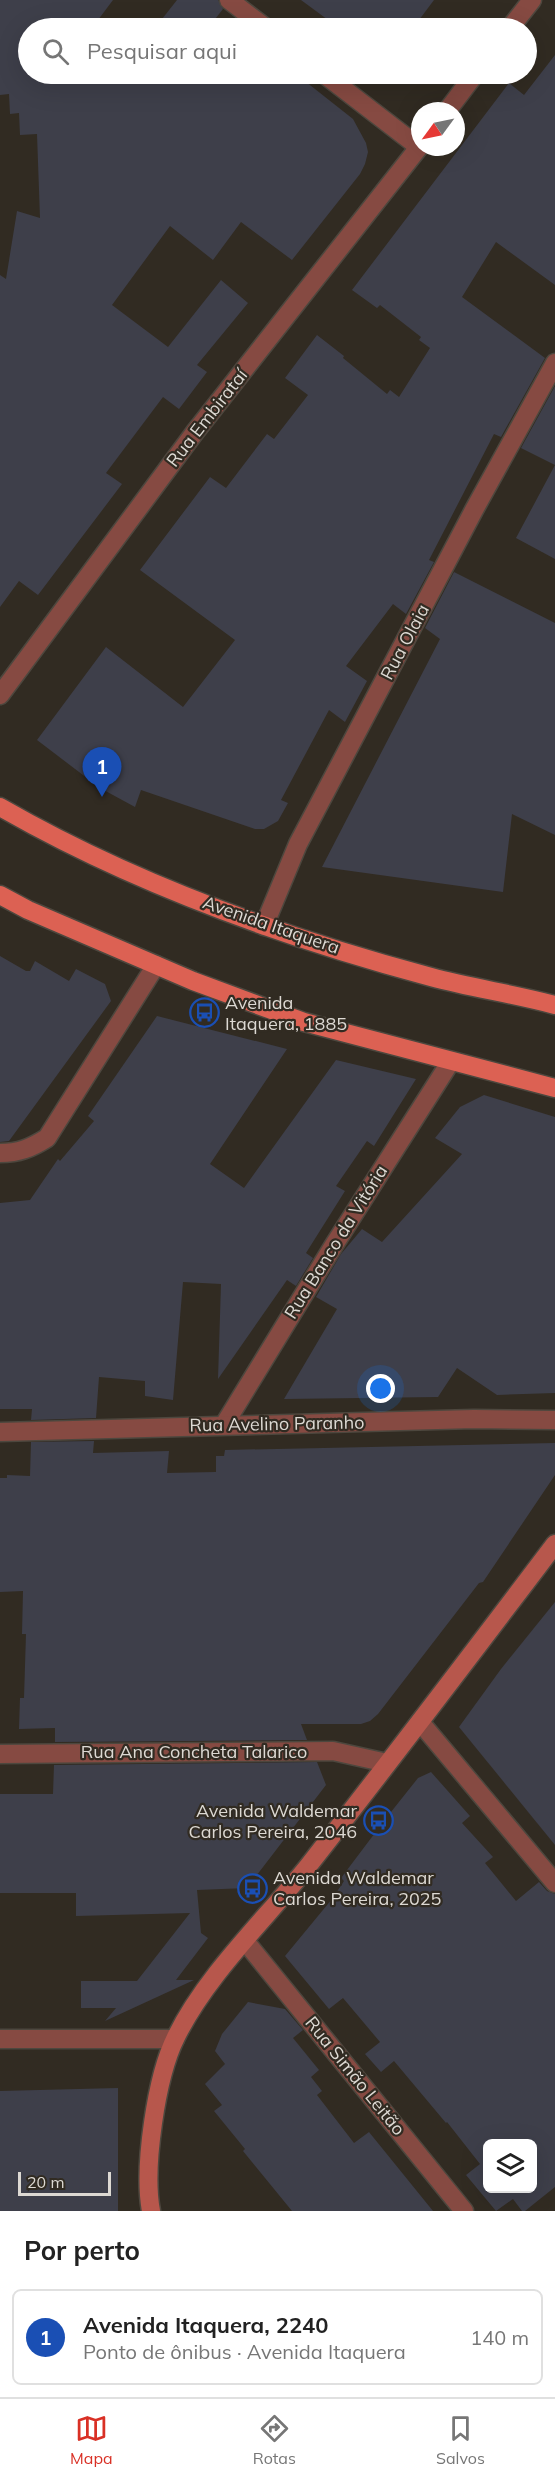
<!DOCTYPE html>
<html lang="pt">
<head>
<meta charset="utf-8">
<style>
	body { margin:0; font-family:Mulish,sans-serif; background:#f2f2f2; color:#222 }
	.controls { position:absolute; right:18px; bottom:18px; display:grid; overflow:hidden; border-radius:9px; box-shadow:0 6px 24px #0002 }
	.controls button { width:54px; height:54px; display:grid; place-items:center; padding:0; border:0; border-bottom:2px solid #e0e0e0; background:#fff; color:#222; font:30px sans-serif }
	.compass { position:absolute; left:411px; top:102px; width:54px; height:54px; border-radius:50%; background:#fff; box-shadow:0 6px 24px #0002; rotate:237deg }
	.scale { position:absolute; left:18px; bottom:15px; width:93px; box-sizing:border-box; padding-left:6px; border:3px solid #ddd9d3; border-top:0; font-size:16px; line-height:21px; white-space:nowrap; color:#ddd9d3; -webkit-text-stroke:4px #312b22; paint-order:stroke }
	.you { position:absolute; left:381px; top:1389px; width:21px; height:21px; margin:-15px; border:4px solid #fff; border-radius:50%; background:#1a73e8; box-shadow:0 0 0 9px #1a73e833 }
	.badge { display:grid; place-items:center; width:39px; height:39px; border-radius:50%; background:#d93025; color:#fff; font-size:20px; font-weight:700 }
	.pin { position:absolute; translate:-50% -50px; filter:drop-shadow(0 2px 3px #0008) }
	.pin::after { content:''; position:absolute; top:32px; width:21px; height:18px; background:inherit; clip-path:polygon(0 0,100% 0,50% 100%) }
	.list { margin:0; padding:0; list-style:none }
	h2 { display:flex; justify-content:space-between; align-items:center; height:78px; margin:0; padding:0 24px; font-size:26px }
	h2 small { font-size:20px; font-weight:400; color:#767676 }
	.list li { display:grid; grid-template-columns:39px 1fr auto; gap:18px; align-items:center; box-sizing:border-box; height:96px; margin:0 12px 12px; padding:0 12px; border:2px solid #e0e0e0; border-radius:9px }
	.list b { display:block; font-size:22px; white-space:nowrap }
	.list p { margin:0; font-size:20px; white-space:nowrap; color:#767676 }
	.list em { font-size:20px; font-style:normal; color:#767676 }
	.icon { flex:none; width:33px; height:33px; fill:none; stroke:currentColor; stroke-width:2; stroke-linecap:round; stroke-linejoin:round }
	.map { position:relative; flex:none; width:555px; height:2211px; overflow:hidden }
	.search { position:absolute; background:#fff; box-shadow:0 6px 24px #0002; left:18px; right:18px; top:18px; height:66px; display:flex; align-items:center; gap:15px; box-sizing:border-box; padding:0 21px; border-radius:33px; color:#767676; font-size:22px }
	.sheet { height:186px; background:#fff }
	nav { display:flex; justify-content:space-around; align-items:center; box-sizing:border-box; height:84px; border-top:2px solid #e0e0e0; background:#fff; font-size:16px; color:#767676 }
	nav a { display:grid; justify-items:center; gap:3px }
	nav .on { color:#d93025 }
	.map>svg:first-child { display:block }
	.building { fill:#3e3f4a; fill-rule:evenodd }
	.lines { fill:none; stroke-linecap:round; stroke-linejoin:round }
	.street-casing { stroke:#4d473e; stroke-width:21 }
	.secondary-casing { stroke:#4d473e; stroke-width:21 }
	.primary-casing { stroke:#4d473e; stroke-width:21 }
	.street { stroke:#864a42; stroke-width:18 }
	.secondary { stroke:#b7574c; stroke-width:18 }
	.primary { stroke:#dc6153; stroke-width:18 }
	.labels { text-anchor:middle; stroke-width:4.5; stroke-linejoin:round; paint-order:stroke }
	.street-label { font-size:18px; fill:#ddd9d3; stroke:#312b22 }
	.poi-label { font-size:18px; fill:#ddd9d3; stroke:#312b22; text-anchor:start }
</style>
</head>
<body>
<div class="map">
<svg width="555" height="2211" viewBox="0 0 555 2211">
	<rect width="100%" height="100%" fill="#312b22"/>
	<!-- building -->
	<g class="building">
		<polygon points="0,0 113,0 92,28 28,28 28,74 296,74 353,119 366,143 368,152 365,164 360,174 292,260 241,222 213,260 170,226 112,305 168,347 221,280 248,303 197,365 207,372 179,409 163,397 106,473 122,484 38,595 19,581 0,607 0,275 6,279 17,211 40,218 37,134 20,135 19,113 10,114 9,94 0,95"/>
		<polygon points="177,0 218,0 223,9 208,28 155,28"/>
		<polygon points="301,0 434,0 413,28 339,28"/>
		<polygon points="555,55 555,285 496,242 462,297 545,358 501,437 494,434 429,560 434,562 406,614 393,604 346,666 367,681 345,722 329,710 281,800 288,803 278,821 264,829 255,829 141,790 135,807 100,788 37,740 106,647 183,707 235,640 140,570 210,477 226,488 267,434 274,439 308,395 285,378 317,335 344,356 343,358 387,394 390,390 399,397 430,348 419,340 421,337 380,305 377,308 352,290 509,83 524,95"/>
		<polygon points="555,386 555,559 516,538 555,465 521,448"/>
		<polygon points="454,572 555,623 555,835 512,814 503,892 322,867 440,639 425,628"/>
		<polygon points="0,956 26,971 30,971 35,961 69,981 76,969 105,984 111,1001 9,1141 0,1142"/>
		<polygon points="157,1016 287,1049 210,1164 244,1188 336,1060 416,1079 374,1146 367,1141 336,1186 345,1191 306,1253 313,1258 296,1286 287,1280 218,1379 221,1284 183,1282 173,1400 145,1396 145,1381 99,1377 96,1418 31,1420 32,1409 0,1409 0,1203 30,1200 58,1159 60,1161 94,1121 88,1116"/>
		<polygon points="484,1095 555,1117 555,1393 497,1395 457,1368 438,1397 284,1399 337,1309 316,1297 341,1254 362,1229 382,1242 462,1154 435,1138 460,1107"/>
		<polygon points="94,1441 93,1453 169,1451 167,1473 216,1472 216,1456 224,1456 225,1450 555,1443 555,1475 483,1582 479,1583 378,1714 370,1721 361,1724 301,1724 307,1740 55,1742 55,1728 19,1729 20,1698 24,1698 26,1634 22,1634 23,1591 0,1592 0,1478 7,1478 7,1475 30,1476 31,1442"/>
		<polygon points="555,1602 555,1845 459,1727 501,1669"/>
		<polygon points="317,1762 326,1785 247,1888 197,1890 201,1933 208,1938 176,1980 194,1980 105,2021 116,2008 81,2008 81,1981 137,1981 190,1913 76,1916 76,1893 0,1893 0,1794 53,1794 54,1765"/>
		<path d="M431,1772L470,1816L462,1823L493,1857L485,1863L516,1901L539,1882L547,1891L555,1894V2187L525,2211H522L513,2199L496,2211L466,2175L480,2164L447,2122L446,2123L394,2061L381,2072L365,2054L380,2042L343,1998L329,2009L285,1956L332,1899L344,1881L341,1878L387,1817L418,1778ZM488,2144H532V2188H488Z"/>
		<polygon points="248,2002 285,2009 303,2030 293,2038 319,2070 311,2077 322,2091 317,2095 354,2143 369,2132 433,2211 292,2211 243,2151 245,2149 214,2111 222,2105 205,2084 225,2064 215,2051 222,2034"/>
		<polygon points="118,2088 118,2211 0,2211 0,2091"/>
	</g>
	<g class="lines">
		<defs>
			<g id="street">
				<polyline points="229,0 266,28"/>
				<polyline points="510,28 532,0"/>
				<polyline points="324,74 419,147"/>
				<polyline points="447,111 475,74"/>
				<polyline points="0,695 195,432 420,146"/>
				<polyline points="264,926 298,844 474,510 555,363"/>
				<path d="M0,1153C19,1153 31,1148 47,1138L156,965"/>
				<polyline points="224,1425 334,1245 451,1061"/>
				<polyline points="0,1432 474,1419 555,1420"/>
				<polyline points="420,1722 555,1883"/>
				<polyline points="0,1754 333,1751 387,1763"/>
				<polyline points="245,1941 464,2211"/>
				<polyline points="0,2039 175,2039"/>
			</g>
			<path id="secondary" d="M151,2211C143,2168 156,2077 176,2037C207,1974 265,1920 309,1865C392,1759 474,1651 555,1544"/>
			<g id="primary">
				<path d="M0,807C134,884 282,937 431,977C472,988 514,994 555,1005"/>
				<polyline points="0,895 28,910 193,981 304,1022 555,1088"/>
			</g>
		</defs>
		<!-- street casing -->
		<use href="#street" class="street-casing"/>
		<!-- secondary casing -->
		<use href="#secondary" class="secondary-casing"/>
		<!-- primary casing -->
		<use href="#primary" class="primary-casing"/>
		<!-- street -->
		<use href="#street" class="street"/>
		<!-- secondary -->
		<use href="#secondary" class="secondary"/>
		<!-- primary -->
		<use href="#primary" class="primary"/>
	</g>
	<!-- icons -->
	<defs>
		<symbol id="bus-ring" viewBox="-11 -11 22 22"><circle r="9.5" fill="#312b22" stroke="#1a4fb4" stroke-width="1.5"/><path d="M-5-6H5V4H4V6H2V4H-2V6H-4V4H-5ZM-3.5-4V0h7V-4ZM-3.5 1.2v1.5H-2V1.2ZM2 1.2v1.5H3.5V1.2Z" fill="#1a4fb4"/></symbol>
	</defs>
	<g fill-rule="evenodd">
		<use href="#bus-ring" x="188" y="996" width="33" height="33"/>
		<use href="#bus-ring" x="362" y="1804" width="33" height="33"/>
		<use href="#bus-ring" x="236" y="1872" width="33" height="33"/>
	</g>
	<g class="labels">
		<!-- street labels -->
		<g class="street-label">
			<text transform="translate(207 418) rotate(-52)" y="6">Rua Embirataí</text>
			<text transform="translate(405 642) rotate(-62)" y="6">Rua Olaia</text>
			<text transform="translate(271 925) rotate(19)" y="6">Avenida Itaquera</text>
			<text transform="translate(336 1242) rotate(-58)" y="6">Rua Banco da Vitória</text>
			<text transform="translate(277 1424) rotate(-1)" y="6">Rua Avelino Paranho</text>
			<text x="194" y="1758">Rua Ana Concheta Talarico</text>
			<text transform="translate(355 2076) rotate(51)" y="6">Rua Simão Leitão</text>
		</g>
		<!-- poi labels -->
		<g class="poi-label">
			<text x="225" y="1009">Avenida<tspan x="225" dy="21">Itaquera, 1885</tspan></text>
			<text x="357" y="1817" text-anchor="end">Avenida Waldemar<tspan x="357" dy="21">Carlos Pereira, 2046</tspan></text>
			<text x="273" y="1884">Avenida Waldemar<tspan x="273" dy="21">Carlos Pereira, 2025</tspan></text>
		</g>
	</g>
</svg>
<div class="controls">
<button><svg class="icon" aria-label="layers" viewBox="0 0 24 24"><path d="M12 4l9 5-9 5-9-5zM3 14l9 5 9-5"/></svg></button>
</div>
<svg class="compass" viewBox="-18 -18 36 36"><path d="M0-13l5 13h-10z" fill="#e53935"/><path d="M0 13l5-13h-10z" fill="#767676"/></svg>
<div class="scale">20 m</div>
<div class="you"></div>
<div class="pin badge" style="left:102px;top:797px;background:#1a4fb4">1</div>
<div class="search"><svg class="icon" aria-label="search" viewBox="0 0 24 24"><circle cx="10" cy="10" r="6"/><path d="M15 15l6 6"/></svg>Pesquisar aqui</div>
</div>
<section class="sheet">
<h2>Por perto<small></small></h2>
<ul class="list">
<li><span class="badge" style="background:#1a4fb4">1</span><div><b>Avenida Itaquera, 2240</b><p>Ponto de ônibus · Avenida Itaquera</p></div><em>140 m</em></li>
</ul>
</section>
<nav>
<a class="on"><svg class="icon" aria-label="map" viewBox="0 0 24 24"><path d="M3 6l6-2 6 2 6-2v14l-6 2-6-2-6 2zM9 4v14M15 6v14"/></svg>Mapa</a>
<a><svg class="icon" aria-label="directions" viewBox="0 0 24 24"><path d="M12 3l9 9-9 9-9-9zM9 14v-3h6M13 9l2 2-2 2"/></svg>Rotas</a>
<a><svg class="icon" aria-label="saved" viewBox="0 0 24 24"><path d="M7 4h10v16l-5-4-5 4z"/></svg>Salvos</a>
</nav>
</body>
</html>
